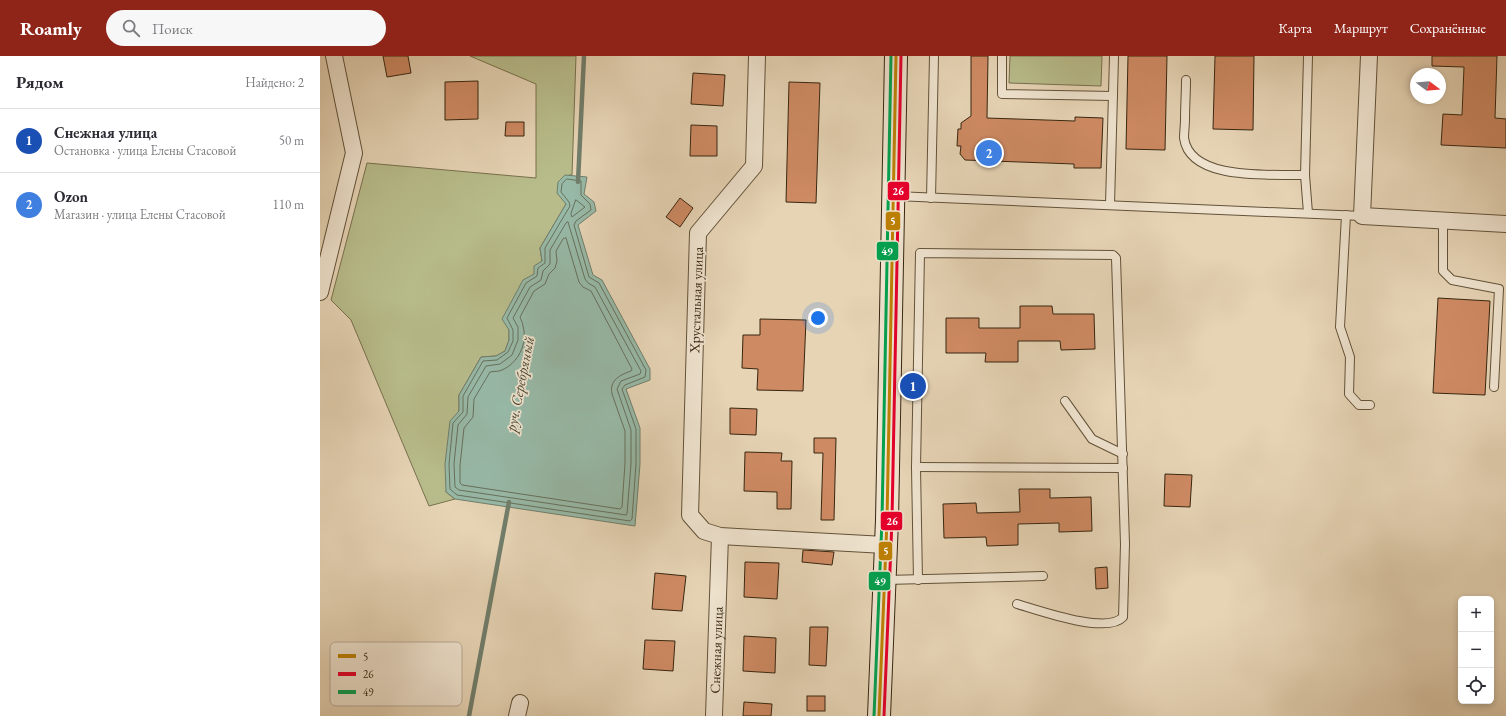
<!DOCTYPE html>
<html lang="ru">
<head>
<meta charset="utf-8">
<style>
	body { margin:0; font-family:"EB Garamond",serif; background:#f7f7f7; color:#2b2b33 }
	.controls { position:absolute; right:12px; bottom:12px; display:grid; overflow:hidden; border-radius:6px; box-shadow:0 2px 6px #0003 }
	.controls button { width:36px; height:36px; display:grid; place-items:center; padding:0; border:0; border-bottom:1px solid #e1e1e2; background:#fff; color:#2b2b33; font:20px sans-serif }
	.compass { position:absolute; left:1090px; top:12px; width:36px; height:36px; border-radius:50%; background:#fff; box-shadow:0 2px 6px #0003; rotate:106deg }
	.you { position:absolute; left:498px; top:262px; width:14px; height:14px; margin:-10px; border:3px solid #fff; border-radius:50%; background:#1a73e8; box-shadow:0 0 0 6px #1a73e833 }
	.badge { display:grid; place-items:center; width:26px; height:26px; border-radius:50%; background:#8f2418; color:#fff; font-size:13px; font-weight:700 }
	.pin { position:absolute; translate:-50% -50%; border:2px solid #fff; box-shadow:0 1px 4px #0006 }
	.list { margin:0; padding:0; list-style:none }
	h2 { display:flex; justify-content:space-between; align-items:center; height:52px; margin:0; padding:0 16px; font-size:17px }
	h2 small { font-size:13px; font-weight:400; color:#7c7c81 }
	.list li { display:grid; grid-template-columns:26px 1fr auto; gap:12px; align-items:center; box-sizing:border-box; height:64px; padding:0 16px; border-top:1px solid #e1e1e2 }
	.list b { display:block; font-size:15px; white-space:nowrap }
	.list p { margin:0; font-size:13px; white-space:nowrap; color:#7c7c81 }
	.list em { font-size:13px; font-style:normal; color:#7c7c81 }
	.icon { flex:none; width:22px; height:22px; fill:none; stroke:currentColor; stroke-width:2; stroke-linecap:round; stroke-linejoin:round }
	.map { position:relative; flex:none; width:1186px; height:660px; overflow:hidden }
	header { display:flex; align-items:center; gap:24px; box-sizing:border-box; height:56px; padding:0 20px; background:#8f2418; color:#fff }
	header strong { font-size:19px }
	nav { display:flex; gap:22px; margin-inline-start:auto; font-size:14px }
	.search { width:280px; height:36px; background:#f7f7f7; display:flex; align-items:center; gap:10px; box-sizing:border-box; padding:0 14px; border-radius:22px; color:#7c7c81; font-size:15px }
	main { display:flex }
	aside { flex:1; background:#fff }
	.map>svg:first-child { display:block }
	.green { fill:#b8bc8b; stroke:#78714e }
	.water { fill:#97b9a7; stroke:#717e6b }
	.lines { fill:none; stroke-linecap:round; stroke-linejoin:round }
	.shore { stroke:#67705c; stroke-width:1 }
	.stream { stroke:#717e6b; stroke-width:4.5 }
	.building { fill:#ce8a63; stroke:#372610 }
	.service-casing { stroke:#635239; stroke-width:10 }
	.minor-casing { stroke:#635239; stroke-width:18 }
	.secondary-casing { stroke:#372610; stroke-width:24 }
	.service { stroke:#efe3cf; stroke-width:8 }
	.minor { stroke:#efe3cf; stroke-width:16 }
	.secondary { stroke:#efe3cf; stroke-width:22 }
	.bus-1-casing { stroke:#efe3cf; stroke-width:6 }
	.bus-2-casing { stroke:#efe3cf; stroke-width:6 }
	.bus-3-casing { stroke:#efe3cf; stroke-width:6 }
	.bus-1 { stroke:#bd8005; stroke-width:3 }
	.bus-2 { stroke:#e4002b; stroke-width:3 }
	.bus-3 { stroke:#03a04e; stroke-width:3 }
	.labels { text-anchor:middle; stroke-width:3.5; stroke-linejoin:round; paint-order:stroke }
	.street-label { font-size:14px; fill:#372610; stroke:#efe3cf }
	.water-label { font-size:15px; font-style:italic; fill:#4f4b36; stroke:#efe3cf }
	.key { fill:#efe3cf; stroke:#b8aa96; stroke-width:1 }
	.key-label { font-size:11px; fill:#372610 }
	.line-badge { stroke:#efe3cf; stroke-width:1.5 }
	.badge-label { font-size:11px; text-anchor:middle; font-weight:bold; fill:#fff }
</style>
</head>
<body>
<header>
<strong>Roamly</strong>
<div class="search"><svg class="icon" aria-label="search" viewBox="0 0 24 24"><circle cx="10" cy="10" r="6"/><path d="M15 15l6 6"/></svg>Поиск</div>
<nav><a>Карта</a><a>Маршрут</a><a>Сохранённые</a></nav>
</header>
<main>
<aside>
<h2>Рядом<small>Найдено: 2</small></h2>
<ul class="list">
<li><span class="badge" style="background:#1a4fb4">1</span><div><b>Снежная улица</b><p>Остановка · улица Елены Стасовой</p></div><em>50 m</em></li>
<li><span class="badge" style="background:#3f7fe0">2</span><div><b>Ozon</b><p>Магазин · улица Елены Стасовой</p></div><em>110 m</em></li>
</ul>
</aside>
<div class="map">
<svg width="1186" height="660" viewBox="0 0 1186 660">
	<rect width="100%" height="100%" fill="#e6d4b5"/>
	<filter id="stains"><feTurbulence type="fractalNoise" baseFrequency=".005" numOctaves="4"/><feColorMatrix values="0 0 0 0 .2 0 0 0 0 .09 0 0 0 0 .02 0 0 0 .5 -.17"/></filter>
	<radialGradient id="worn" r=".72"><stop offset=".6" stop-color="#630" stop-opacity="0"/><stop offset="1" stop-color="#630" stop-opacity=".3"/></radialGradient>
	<!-- green -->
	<g class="green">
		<polygon points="150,0 256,0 252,119 249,119 246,148 220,192 222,205 214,218 189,273 189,284 185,295 176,300 161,301 139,339 139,355 126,436 135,443 109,450 31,264 11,244 47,107 216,122 216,28"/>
		<polygon points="690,0 782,0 781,30 689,27"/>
	</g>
	<!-- water -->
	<polygon class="water" points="245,119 267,121 264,138 274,146 276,155 258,169 273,219 282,224 330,313 330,324 306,333 320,372 320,408 315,470 135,443 126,436 125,408 130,365 139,355 139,339 161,301 176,300 185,295 189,284 189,274 182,263 203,224 214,218 214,210 222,205 220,192 246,148 237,137 238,126"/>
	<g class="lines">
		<!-- shore -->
		<g class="shore">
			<polygon points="247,123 261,125 261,139 270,148 271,154 256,165 254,169 269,221 279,227 326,314 325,321 305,329 302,333 316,373 316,408 312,463 310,465 137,439 130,433 129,408 133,367 143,356 143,340 163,305 177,304 188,296 193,285 193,274 187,262 206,227 217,220 218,212 225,207 225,192 250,150 249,146 241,136 242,128"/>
			<polygon points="256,144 265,151 252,161 251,158"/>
			<polygon points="248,166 265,223 268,227 275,231 321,315 320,318 301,325 297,333 311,374 311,408 307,458 306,459 139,434 135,431 134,408 138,369 147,358 148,341 166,310 180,308 192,299 198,284 198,271 193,262 210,231 221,224 223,215 230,208 230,194 246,167"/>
			<path d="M246,182L259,226L263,231L271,235L312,313L311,315C300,319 289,324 292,338L305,375V407L302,451L300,453L142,429L140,427V409L144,372L153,361L154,343L170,316C174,315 178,316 182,314C198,307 208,288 203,270C203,267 201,264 200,261L214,235L225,228L229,218L235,212L237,205L236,195L243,183Z"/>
		</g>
		<!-- stream -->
		<g class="stream">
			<polyline points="258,126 264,0"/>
			<polyline points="149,660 189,446"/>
		</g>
	</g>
	<!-- building -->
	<g class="building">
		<polygon points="63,0 88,0 91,17 67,21"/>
		<polygon points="651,0 668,0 667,62 755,65 755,61 783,62 781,112 754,112 754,108 645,104 640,98 641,90 637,90 638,73 641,73 641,67 651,60"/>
		<polygon points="808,0 847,0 845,94 806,93"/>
		<polygon points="895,0 934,0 933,74 893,73"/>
		<polygon points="1112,0 1177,0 1175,62 1186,63 1186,92 1121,89 1123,58 1142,59 1144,11 1112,10"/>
		<polygon points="373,17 405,19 403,50 371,48"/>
		<polygon points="158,25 158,63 125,64 125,26"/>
		<polygon points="469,26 500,27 496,147 466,146"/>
		<polygon points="186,66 204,66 204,80 185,80"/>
		<polygon points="371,69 397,70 397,100 370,100"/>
		<polygon points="360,142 373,152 360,171 346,161"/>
		<polygon points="1118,242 1170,245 1165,339 1113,337"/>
		<polygon points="700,250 732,250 733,258 774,258 775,293 741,294 740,285 698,285 698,306 665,306 666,297 626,297 626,262 659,262 659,272 700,272"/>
		<polygon points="440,263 486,264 483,335 437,334 438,313 422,312 423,279 440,279"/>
		<polygon points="410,352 437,353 436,379 410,378"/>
		<polygon points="494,382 516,382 514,464 501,464 503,397 494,397"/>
		<polygon points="425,396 462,397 461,405 472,405 471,453 457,453 457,436 424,435"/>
		<polygon points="845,418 872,419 870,451 844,450"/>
		<polygon points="699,433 730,433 730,442 771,441 772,475 739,476 739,467 698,468 698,489 667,490 666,481 624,482 623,448 656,447 657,457 700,456"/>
		<polygon points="483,494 514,496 512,509 482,506"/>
		<polygon points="425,506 459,507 457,543 424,541"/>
		<polygon points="787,511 788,532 776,533 775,512"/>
		<polygon points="335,517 366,520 362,555 332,553"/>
		<polygon points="490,571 508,571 506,610 489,609"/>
		<polygon points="424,580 456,582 455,617 423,615"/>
		<polygon points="325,584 355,585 353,615 323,613"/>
		<rect x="487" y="640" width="18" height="15"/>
		<polygon points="424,646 452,648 451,660 423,660"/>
	</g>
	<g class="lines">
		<defs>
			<g id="service">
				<polyline points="682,0 682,38 793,40"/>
				<polyline points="988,0 985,119 988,157"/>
				<path d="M866,24C866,37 865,50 865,64C865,69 864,76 864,82C870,126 953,118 985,119"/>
				<polyline points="575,140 1042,160"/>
				<polyline points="611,142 614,0"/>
				<polyline points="790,149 794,0"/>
				<polyline points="1026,159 1020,271 1030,301 1029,338 1039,349 1050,349"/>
				<polyline points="1123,165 1123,215 1132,224 1179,233 1174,331"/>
				<polyline points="745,345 772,383 803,398"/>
				<polyline points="596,411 803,412"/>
				<polyline points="565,524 723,520"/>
				<path d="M598,524L596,411L600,197L793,199L796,202L805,488L803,561C787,579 718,554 697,548"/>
			</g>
			<g id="minor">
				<polyline points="437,0 434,110 378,177 370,459 384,475 400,480 565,489"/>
				<polyline points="1049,0 1042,160 1186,168"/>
				<polyline points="0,236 34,97 14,0"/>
				<polyline points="197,660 200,647"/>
				<path id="s1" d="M394,660L400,480"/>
			</g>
			<polyline id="secondary" points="559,660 567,464 576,0"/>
		</defs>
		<!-- service casing -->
		<use href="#service" class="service-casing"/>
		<!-- minor casing -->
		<use href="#minor" class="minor-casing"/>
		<!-- secondary casing -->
		<use href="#secondary" class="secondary-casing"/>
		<!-- service -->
		<use href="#service" class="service"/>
		<!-- minor -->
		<use href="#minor" class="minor"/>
		<!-- secondary -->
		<use href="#secondary" class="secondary"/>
		<defs>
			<polyline id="bus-1" points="559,660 567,464 576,0"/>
			<polyline id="bus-2" points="564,660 572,464 581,0"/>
			<polyline id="bus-3" points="554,660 562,464 571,0"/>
		</defs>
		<!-- bus-1 casing -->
		<use href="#bus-1" class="bus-1-casing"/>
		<!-- bus-2 casing -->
		<use href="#bus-2" class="bus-2-casing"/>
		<!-- bus-3 casing -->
		<use href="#bus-3" class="bus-3-casing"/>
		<!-- bus-1 -->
		<use href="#bus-1" class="bus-1"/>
		<!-- bus-2 -->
		<use href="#bus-2" class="bus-2"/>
		<!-- bus-3 -->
		<use href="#bus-3" class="bus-3"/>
	</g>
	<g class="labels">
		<!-- street labels -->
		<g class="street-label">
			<text transform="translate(376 244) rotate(-88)" y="5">Хрустальная улица</text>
			<text dy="5" stroke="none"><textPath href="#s1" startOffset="66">Снежная улица</textPath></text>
		</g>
		<!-- water labels -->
		<g class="water-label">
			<text transform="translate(200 328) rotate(-79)" y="5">руч. Серебряный</text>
		</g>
	</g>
	<!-- legend -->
	<rect x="10" y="586" width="132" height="64" rx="6" class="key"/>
	<rect x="18" y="598" width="18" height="4" fill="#bd8005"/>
	<rect x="18" y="616" width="18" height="4" fill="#e4002b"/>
	<rect x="18" y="634" width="18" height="4" fill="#03a04e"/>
	<g class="key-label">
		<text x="43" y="604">5</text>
		<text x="43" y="622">26</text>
		<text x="43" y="640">49</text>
	</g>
	<g class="line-badge">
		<rect x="567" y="125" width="23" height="20" rx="4" fill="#e4002b"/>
		<rect x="565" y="155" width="16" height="20" rx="4" fill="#bd8005"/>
		<rect x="556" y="185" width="23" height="20" rx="4" fill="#03a04e"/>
		<rect x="560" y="455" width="23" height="20" rx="4" fill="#e4002b"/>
		<rect x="558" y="485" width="15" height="20" rx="4" fill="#bd8005"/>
		<rect x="548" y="515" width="23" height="20" rx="4" fill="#03a04e"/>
	</g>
	<g class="badge-label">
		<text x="578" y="139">26</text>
		<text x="573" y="169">5</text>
		<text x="567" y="199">49</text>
		<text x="572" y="469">26</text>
		<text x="566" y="499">5</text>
		<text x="560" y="529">49</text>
	</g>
	<rect width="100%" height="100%" filter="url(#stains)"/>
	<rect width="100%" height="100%" fill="url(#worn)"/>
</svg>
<div class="controls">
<button>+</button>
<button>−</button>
<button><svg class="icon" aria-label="locate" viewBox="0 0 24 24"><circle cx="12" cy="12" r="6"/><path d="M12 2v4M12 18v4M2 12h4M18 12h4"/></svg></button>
</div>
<svg class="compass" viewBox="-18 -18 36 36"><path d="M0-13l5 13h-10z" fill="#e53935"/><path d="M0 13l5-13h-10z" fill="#7c7c81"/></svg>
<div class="you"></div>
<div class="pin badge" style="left:593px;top:330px;background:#1a4fb4">1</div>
<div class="pin badge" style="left:669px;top:97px;background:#3f7fe0">2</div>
</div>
</main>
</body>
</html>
